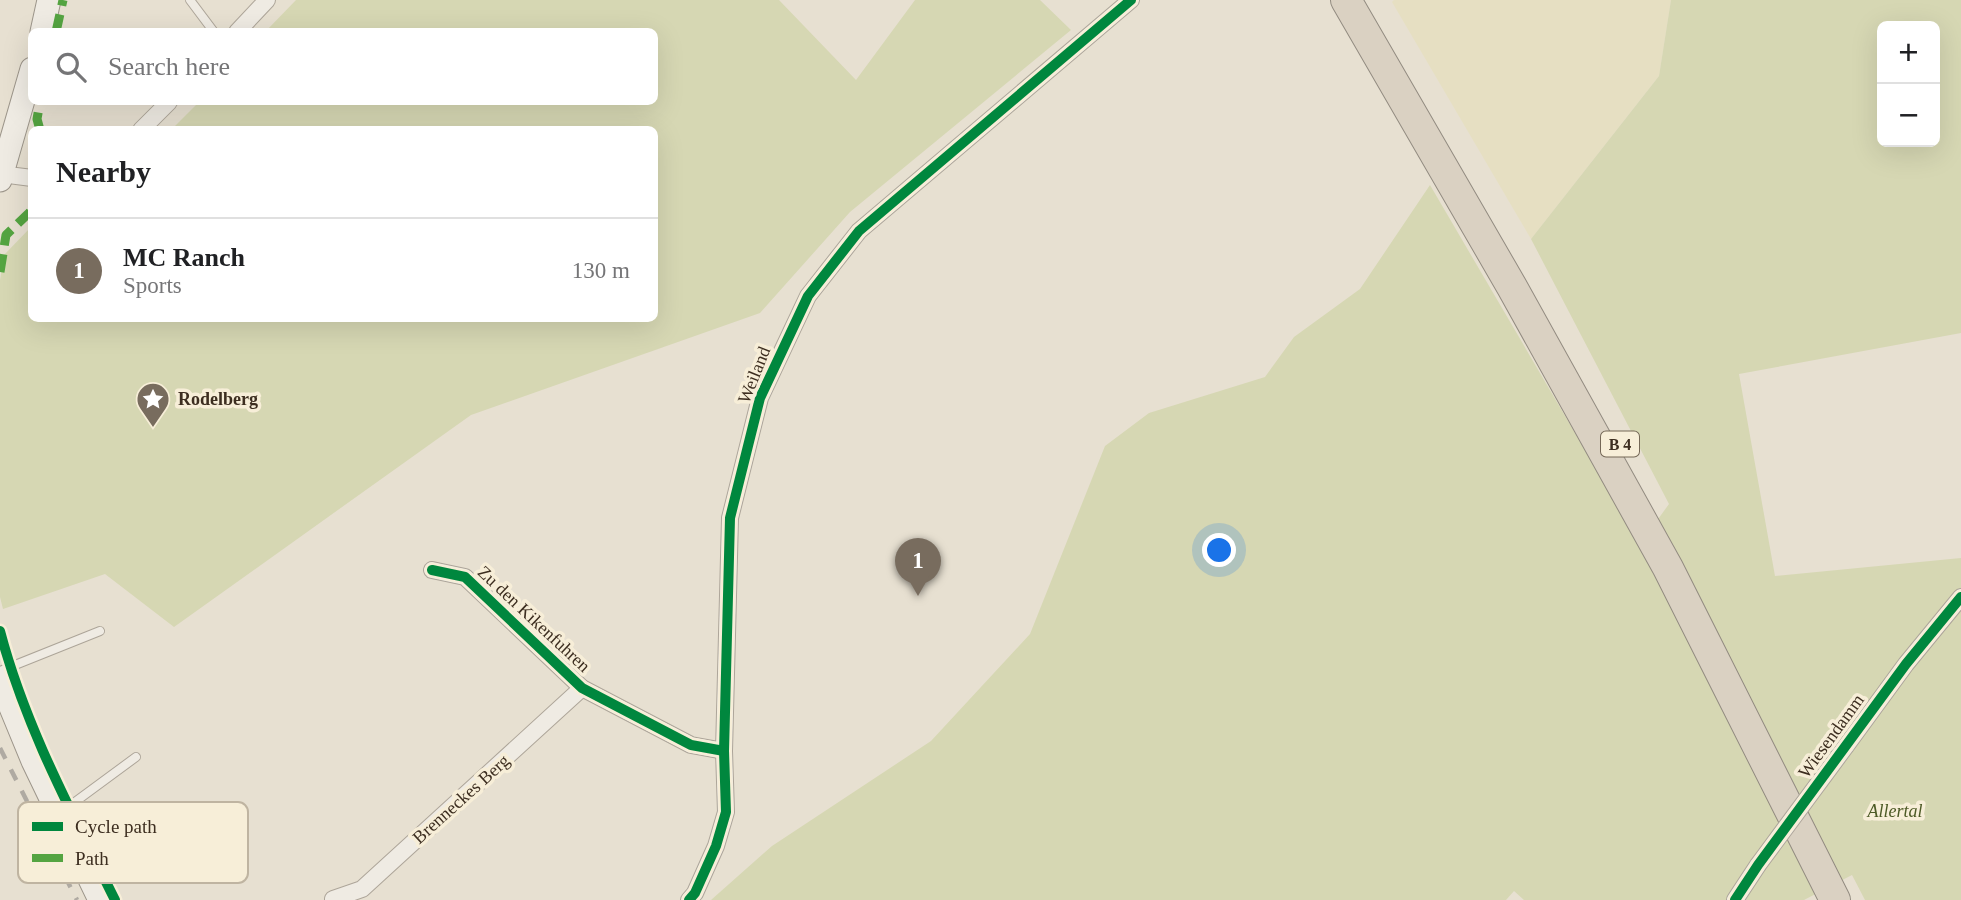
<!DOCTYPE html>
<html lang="en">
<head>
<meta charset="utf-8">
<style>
	body { margin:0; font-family:Georgia,serif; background:#f2f2f2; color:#202124 }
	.controls { position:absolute; right:21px; top:21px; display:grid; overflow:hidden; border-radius:10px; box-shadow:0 7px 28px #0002 }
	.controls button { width:63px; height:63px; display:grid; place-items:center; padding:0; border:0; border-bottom:2px solid #e0e0e0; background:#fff; color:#202124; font:35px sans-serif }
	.you { position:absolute; left:1220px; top:551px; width:24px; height:24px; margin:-18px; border:5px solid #fff; border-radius:50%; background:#1a73e8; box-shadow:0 0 0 10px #1a73e833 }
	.badge { display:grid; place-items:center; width:46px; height:46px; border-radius:50%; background:#786c5e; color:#fff; font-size:23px; font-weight:700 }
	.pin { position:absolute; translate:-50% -58px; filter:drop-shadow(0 2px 4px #0008) }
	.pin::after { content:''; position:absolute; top:37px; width:24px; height:21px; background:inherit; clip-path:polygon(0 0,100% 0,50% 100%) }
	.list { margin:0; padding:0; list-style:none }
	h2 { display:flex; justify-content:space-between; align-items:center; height:91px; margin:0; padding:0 28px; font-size:30px }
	h2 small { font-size:23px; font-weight:400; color:#757577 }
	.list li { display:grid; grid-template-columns:46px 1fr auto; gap:21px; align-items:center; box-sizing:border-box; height:105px; padding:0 28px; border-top:2px solid #e0e0e0 }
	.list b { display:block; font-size:26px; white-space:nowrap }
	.list p { margin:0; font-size:23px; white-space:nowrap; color:#757577 }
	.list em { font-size:23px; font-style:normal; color:#757577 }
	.icon { flex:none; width:38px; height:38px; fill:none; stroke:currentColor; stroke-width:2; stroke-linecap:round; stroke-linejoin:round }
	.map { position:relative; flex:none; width:1961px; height:900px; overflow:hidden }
	.search { position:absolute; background:#fff; box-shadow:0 7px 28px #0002; left:28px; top:28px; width:630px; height:77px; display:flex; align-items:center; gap:18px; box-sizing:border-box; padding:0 24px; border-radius:10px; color:#757577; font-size:26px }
	.panel { position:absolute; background:#fff; box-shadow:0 7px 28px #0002; left:28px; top:126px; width:630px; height:196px; border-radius:10px }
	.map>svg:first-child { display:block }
	.farmland { fill:#e6dfc2 }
	.green { fill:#d6d7b3; fill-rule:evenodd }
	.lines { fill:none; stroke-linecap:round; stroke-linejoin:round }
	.lane-casing { stroke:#ada599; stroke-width:10 }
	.street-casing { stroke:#ada599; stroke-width:18 }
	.secondary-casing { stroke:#9c958a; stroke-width:25 }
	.highway-casing { stroke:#928b80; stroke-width:32 }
	.lane { stroke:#efebe3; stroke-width:8 }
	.street { stroke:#efebe3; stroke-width:16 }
	.secondary { stroke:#efebe3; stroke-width:23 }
	.highway { stroke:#dad1c2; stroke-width:30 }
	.rail { stroke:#afaaa2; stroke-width:4.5; stroke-dasharray:12 12; stroke-linecap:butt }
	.street-bridge-casing { stroke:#ada599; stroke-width:18; stroke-linecap:butt }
	.street-bridge { stroke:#efebe3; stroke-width:16 }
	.quiet { stroke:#54a441; stroke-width:9; stroke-dasharray:18 9; stroke-linecap:butt }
	.cycleway-casing { stroke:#f7eed8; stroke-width:15 }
	.cycleway { stroke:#00873e; stroke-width:10 }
	.labels { text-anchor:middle; stroke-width:7; stroke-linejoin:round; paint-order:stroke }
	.shield { fill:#f7eed8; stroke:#756857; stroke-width:2 }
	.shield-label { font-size:16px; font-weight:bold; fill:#3d2e20 }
	.street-label { font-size:18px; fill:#3d2e20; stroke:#f7eed8 }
	.poi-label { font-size:18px; font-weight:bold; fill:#3d2e20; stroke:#f7eed8; text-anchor:start }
	.park-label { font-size:18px; font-style:italic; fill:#4d5a26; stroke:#f7eed8 }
	.key { fill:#f7eed8; stroke:#bfb4a1; stroke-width:2 }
	.key-label { font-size:19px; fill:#3d2e20 }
</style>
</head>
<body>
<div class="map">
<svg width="1961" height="900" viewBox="0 0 1961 900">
	<rect width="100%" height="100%" fill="#e7e0d1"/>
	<!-- farmland -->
	<polygon class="farmland" points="1394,0 1671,0 1659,76 1531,239 1392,2"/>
	<!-- green -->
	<g class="green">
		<polygon points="296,0 779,0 856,80 915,0 1040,0 1071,30 850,212 760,313 471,415 174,627 105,574 3,609 0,597 0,280 4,255 31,227 32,318 654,318 654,130 172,129 199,102 654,102 654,32 266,31"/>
		<path d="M1671,0H1961V333L1739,374L1775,576L1961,558V900H1865L1852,875L1804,900H1524L1514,891L1506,900H711L772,846L931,741L1030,634L1105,446L1149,413L1265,377L1294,337L1360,289L1430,185L1640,544L1669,504L1531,239L1659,76ZM1882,26H1935V142H1882Z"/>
	</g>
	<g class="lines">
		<defs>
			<g id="lane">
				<polyline points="190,0 214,32"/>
				<polyline points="0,671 100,631"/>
				<polyline points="60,813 136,757"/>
				<polyline points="95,884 193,816"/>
			</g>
			<g id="street">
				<polyline points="237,32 267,0"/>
				<polyline points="141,130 169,102"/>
				<polyline points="0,174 32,178"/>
				<polyline points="432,570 465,577 582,688 691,745 724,751"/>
				<polyline points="1846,746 1906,664 1961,597"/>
				<polyline points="333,899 362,889 582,688"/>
				<polyline points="689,900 695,893 716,846 726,812 724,751 730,518 760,398 808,296 859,231 1131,0"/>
				<polyline points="1735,900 1758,865"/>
			</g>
			<g id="secondary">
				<polyline points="42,32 49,0"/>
				<polyline points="0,180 32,69"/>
				<polyline points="0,681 33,761 100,900"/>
			</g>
			<polyline id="highway" points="1346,0 1512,287 1668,568 1835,900"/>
		</defs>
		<!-- lane casing -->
		<use href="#lane" class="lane-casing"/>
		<!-- street casing -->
		<use href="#street" class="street-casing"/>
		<!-- secondary casing -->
		<use href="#secondary" class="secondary-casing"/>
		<!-- highway casing -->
		<use href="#highway" class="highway-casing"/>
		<!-- lane -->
		<use href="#lane" class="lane"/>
		<!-- street -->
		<use href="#street" class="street"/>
		<!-- secondary -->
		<use href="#secondary" class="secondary"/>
		<!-- highway -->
		<use href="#highway" class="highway"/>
		<!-- rail -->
		<polyline class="rail" points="0,748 77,900"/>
		<defs>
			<polyline id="street-bridge" points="1758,865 1846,746"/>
		</defs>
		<!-- street-bridge casing -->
		<use href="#street-bridge" class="street-bridge-casing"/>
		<!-- street-bridge -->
		<use href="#street-bridge" class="street-bridge"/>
		<!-- quiet -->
		<g class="quiet">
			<polyline points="56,32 63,0"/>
			<polyline points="40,130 37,119 40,102"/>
			<polyline points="0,272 6,235 30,212 32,206"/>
		</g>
		<defs>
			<g id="cycleway">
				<polyline points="432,570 465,577 582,688 691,745 724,751"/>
				<path d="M0,631C25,726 72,813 115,900"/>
				<polyline points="689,900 695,893 716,846 726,812 724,751 730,518 760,398 808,296 859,231 1131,0"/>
				<polyline points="1735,900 1758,865 1906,664 1961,597"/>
			</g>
		</defs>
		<!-- cycleway casing -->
		<use href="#cycleway" class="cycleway-casing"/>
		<!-- cycleway -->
		<use href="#cycleway" class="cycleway"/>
	</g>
	<!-- icons -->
	<defs>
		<symbol id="sight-pin" viewBox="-11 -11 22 30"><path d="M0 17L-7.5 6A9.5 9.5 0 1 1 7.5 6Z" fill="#786c5e" stroke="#f7eed8"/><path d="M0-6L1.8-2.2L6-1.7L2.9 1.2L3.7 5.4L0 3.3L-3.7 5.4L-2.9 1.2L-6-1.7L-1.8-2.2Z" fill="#fff"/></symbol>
	</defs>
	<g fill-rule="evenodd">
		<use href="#sight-pin" x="134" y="380" width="38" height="52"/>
	</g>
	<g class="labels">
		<!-- shield labels -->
		<rect class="shield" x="1601" y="431.5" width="38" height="25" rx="5"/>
		<g class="shield-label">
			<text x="1620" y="450">B 4</text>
		</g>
		<!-- street labels -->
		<g class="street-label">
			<text transform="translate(754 375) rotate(-68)" y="6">Weiland</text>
			<text transform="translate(534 619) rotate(43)" y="6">Zu den Kikenfuhren</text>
			<text transform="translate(1831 736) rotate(-54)" y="6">Wiesendamm</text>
			<text transform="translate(461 799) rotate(-42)" y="6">Brenneckes Berg</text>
		</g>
		<!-- poi labels -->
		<g class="poi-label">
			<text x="178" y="405">Rodelberg</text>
		</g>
		<!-- park labels -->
		<g class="park-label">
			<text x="1895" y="817">Allertal</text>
		</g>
	</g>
	<!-- legend -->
	<rect x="18" y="802" width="230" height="81" rx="10" class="key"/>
	<rect x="32" y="822" width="31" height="9" fill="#00873e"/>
	<rect x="32" y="854" width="31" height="8" fill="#54a441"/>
	<g class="key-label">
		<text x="75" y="833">Cycle path</text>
		<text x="75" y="865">Path</text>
	</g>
</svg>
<div class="controls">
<button>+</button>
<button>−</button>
</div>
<div class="you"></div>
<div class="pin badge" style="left:918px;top:596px">1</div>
<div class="search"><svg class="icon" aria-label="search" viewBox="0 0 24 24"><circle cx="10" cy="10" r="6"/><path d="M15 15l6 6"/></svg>Search here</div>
<section class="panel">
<h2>Nearby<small></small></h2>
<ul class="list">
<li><span class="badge">1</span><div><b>MC Ranch</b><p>Sports</p></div><em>130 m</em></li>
</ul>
</section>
</div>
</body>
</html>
